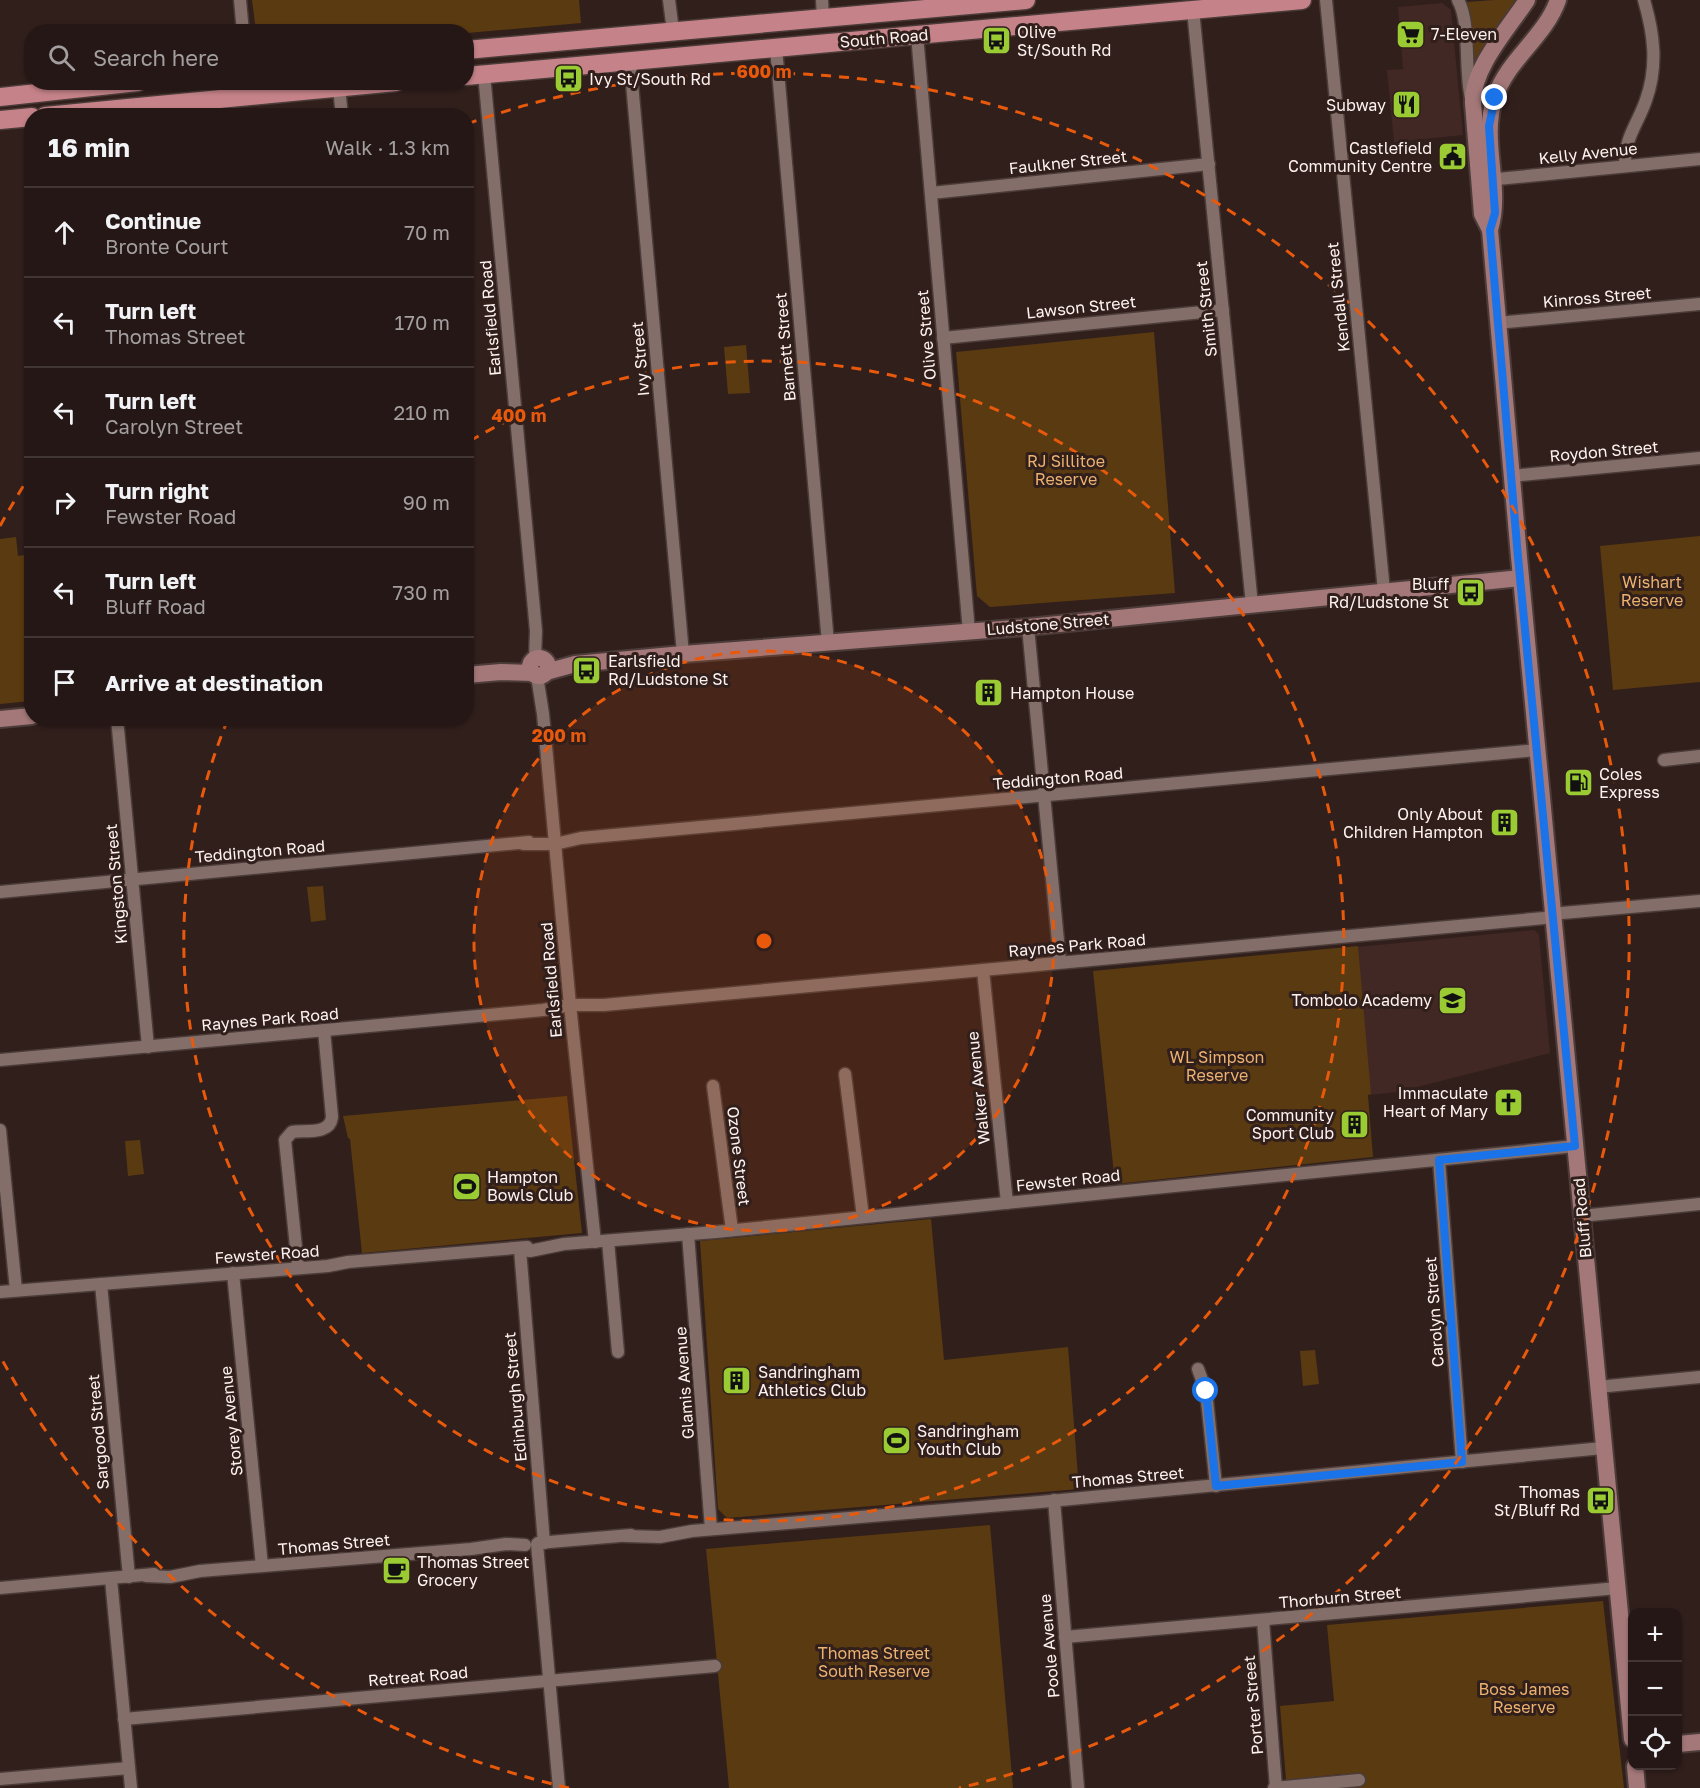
<!DOCTYPE html>
<html lang="en">
<head>
<meta charset="utf-8">
<style>
	body { margin:0; font-family:"Golos Text",sans-serif; background:#312422; color:#f1f3f6 }
	.controls { position:absolute; right:18px; bottom:18px; display:grid; overflow:hidden; border-radius:12px; box-shadow:0 2px 4px #0004 }
	.controls button { width:54px; height:54px; display:grid; place-items:center; padding:0; border:0; border-bottom:2px solid #423634; background:#251715; color:#f1f3f6; font:30px sans-serif }
	.stop { position:absolute; width:18px; height:18px; margin:-14px; border:4px solid #1a73e8; border-radius:50%; background:#fff }
	.stop.end { background:#1a73e8; border-color:#fff; box-shadow:0 2px 6px #0008 }
	.list { margin:0; padding:0; list-style:none }
	h2 { display:flex; justify-content:space-between; align-items:center; height:78px; margin:0; padding:0 24px; font-size:26px }
	h2 small { font-size:20px; font-weight:400; color:#a39fa0 }
	.list li { display:grid; grid-template-columns:39px 1fr auto; gap:18px; align-items:center; box-sizing:border-box; height:90px; padding:0 24px; border-top:2px solid #423634 }
	.list b { display:block; font-size:22px; white-space:nowrap }
	.list p { margin:0; font-size:20px; white-space:nowrap; color:#a39fa0 }
	.list em { font-size:20px; font-style:normal; color:#a39fa0 }
	.icon { flex:none; width:33px; height:33px; fill:none; stroke:currentColor; stroke-width:2; stroke-linecap:round; stroke-linejoin:round }
	.map { position:relative; flex:none; width:1700px; height:1788px; overflow:hidden }
	.search { position:absolute; background:#251715; box-shadow:0 2px 4px #0004; left:24px; top:24px; width:450px; height:66px; display:flex; align-items:center; gap:15px; box-sizing:border-box; padding:0 21px; border-radius:24px; color:#a39fa0; font-size:22px }
	.panel { position:absolute; background:#251715; box-shadow:0 2px 4px #0004; left:24px; top:108px; width:450px; height:618px; border-radius:24px }
	.map>svg:first-child { display:block }
	.built { fill:#412824 }
	.green { fill:#5a3a10 }
	.lines { fill:none; stroke-linecap:round; stroke-linejoin:round }
	.street-casing { stroke:#4b3c39; stroke-width:15 }
	.secondary-casing { stroke:#4b3c39; stroke-width:20 }
	.primary-casing { stroke:#4b3c39; stroke-width:21 }
	.street { stroke:#836e69; stroke-width:12 }
	.secondary { stroke:#a47879; stroke-width:16 }
	.primary { stroke:#c58389; stroke-width:18 }
	.route { stroke:#1a73e8; stroke-width:8 }
	.ring { fill:none; stroke:#e8590c; stroke-width:3; stroke-dasharray:10 8 }
	.labels { text-anchor:middle; stroke-width:6; stroke-linejoin:round; paint-order:stroke }
	.poi-label { font-size:16px; fill:#fef2ef; stroke:#311f1c; text-anchor:start }
	.street-label { font-size:16px; fill:#fef2ef; stroke:#311f1c }
	.park-label { font-size:16px; fill:#ecb270; stroke:#311f1c }
	.centre { fill:#e8590c; stroke:#311f1c; stroke-width:3 }
	.ring-label { font-size:18px; text-anchor:middle; font-weight:bold; fill:#e8590c; stroke:#311f1c; stroke-width:6; stroke-linejoin:round; paint-order:stroke }
</style>
</head>
<body>
<div class="map">
<svg width="1700" height="1788" viewBox="0 0 1700 1788">
	<rect width="100%" height="100%" fill="#311f1c"/>
	<!-- built -->
	<g class="built">
		<polygon points="1442,3 1451,10 1463,135 1394,142 1387,70 1403,69 1398,7"/>
		<polygon points="1534,930 1539,934 1550,1053 1398,1092 1369,1095 1357,947"/>
	</g>
	<!-- green -->
	<g class="green">
		<polygon points="252,0 579,0 581,23 467,33 256,31"/>
		<polygon points="1495,0 1515,0 1473,73 1466,2"/>
		<polygon points="1154,332 1175,593 990,607 977,596 956,352"/>
		<polygon points="746,345 750,393 728,394 724,347"/>
		<polygon points="1700,536 1700,682 1613,690 1600,546"/>
		<polygon points="16,537 18,556 31,554 31,701 0,704 0,539"/>
		<polygon points="323,886 326,920 311,922 307,887"/>
		<polygon points="1358,946 1371,1094 1368,1095 1373,1157 1115,1184 1093,971"/>
		<polygon points="567,1096 582,1233 362,1253 350,1139 348,1138 343,1116"/>
		<polygon points="140,1140 144,1174 128,1176 125,1141"/>
		<polygon points="931,1219 944,1360 1068,1347 1079,1489 727,1518 718,1509 700,1241"/>
		<polygon points="1315,1350 1319,1384 1303,1386 1300,1351"/>
		<polygon points="990,1525 1013,1788 729,1788 706,1549"/>
		<polygon points="1603,1601 1624,1788 1344,1788 1342,1774 1286,1780 1280,1706 1334,1701 1327,1625"/>
	</g>
	<g class="lines">
		<defs>
			<g id="street">
				<polyline points="240,0 243,32"/>
				<polyline points="669,0 673,31"/>
				<polyline points="822,0 823,18"/>
				<polyline points="1326,0 1384,591"/>
				<path d="M1458,0C1471,23 1464,70 1471,98"/>
				<polyline points="1193,10 1252,605"/>
				<polyline points="917,35 969,632"/>
				<polyline points="776,48 828,643"/>
				<polyline points="630,61 683,654"/>
				<polyline points="484,74 536,631 535,658"/>
				<polyline points="339,88 342,116"/>
				<path d="M1625,165C1625,136 1637,126 1646,100C1658,66 1654,34 1644,0"/>
				<polyline points="1487,180 1700,159"/>
				<polyline points="931,193 1209,164"/>
				<polyline points="1497,323 1700,304"/>
				<polyline points="943,338 1223,310"/>
				<polyline points="1511,476 1700,458"/>
				<polyline points="1028,627 1060,962"/>
				<polyline points="537,676 543,714 570,1005 595,1242"/>
				<polyline points="117,718 148,1047"/>
				<polyline points="1664,760 1700,756"/>
				<polyline points="523,844 555,844 581,838 1537,750"/>
				<polyline points="0,892 529,842"/>
				<polyline points="983,970 1007,1203"/>
				<polyline points="0,1060 543,1010 570,1005 604,1005 1544,918 1562,913 1700,901"/>
				<polyline points="845,1074 863,1217"/>
				<polyline points="713,1086 732,1230"/>
				<polyline points="0,1130 16,1290"/>
				<polyline points="1439,1160 1462,1462"/>
				<polyline points="1581,1216 1700,1204"/>
				<polyline points="688,1234 711,1529"/>
				<polyline points="608,1241 618,1352"/>
				<polyline points="520,1249 530,1251 564,1244 716,1232 1575,1146"/>
				<polyline points="520,1249 544,1543"/>
				<path d="M298,1267L285,1140L292,1132C306,1130 330,1135 332,1117L324,1030"/>
				<polyline points="233,1273 262,1566"/>
				<polyline points="101,1284 129,1577"/>
				<polyline points="0,1292 328,1266 348,1262 527,1247"/>
				<polyline points="1198,1369 1206,1391 1216,1486"/>
				<polyline points="1598,1387 1700,1377"/>
				<polyline points="1054,1500 1078,1788"/>
				<polyline points="625,1536 660,1537 692,1531 1040,1502 1603,1448"/>
				<polyline points="538,1543 631,1535"/>
				<polyline points="537,1544 559,1788"/>
				<polyline points="146,1576 170,1577 200,1571 471,1549 506,1544 525,1545"/>
				<polyline points="111,1579 131,1788"/>
				<polyline points="0,1588 154,1574"/>
				<polyline points="1263,1620 1276,1788"/>
				<polyline points="1065,1637 1618,1588"/>
				<polyline points="124,1719 715,1666"/>
				<polyline points="0,1779 129,1768"/>
				<polyline points="1274,1788 1359,1780"/>
			</g>
			<g id="secondary">
				<path d="M1527,0C1508,29 1472,68 1473,103L1482,214L1490,230L1519,557L1632,1739"/>
				<path d="M1490,230C1503,187 1480,141 1495,97C1508,59 1545,37 1558,0"/>
				<circle cx="539" cy="667" r="9"/>
				<polyline points="546,672 575,664 683,654 1028,627 1521,578"/>
				<polyline points="466,675 501,672 533,673"/>
				<polyline points="0,719 32,716"/>
				<polyline points="1678,1744 1700,1742"/>
				<polyline points="1635,1766 1637,1788"/>
			</g>
			<g id="primary">
				<polyline points="466,50 1026,0"/>
				<polyline points="466,76 1302,0"/>
				<polyline points="0,97 138,82"/>
				<polyline points="45,116 396,82"/>
				<polyline points="0,120 32,117"/>
			</g>
		</defs>
		<!-- street casing -->
		<use href="#street" class="street-casing"/>
		<!-- secondary casing -->
		<use href="#secondary" class="secondary-casing"/>
		<!-- primary casing -->
		<use href="#primary" class="primary-casing"/>
		<!-- street -->
		<use href="#street" class="street"/>
		<!-- secondary -->
		<use href="#secondary" class="secondary"/>
		<!-- primary -->
		<use href="#primary" class="primary"/>
	</g>
	<g class="lines">
		<!-- route -->
		<polyline class="route" points="1206,1391 1216,1486 1462,1462 1439,1160 1575,1146 1518,557 1490,230 1495,213 1489,126 1495,98"/>
	</g>
	<!-- distance rings -->
	<circle cx="764" cy="941" r="290" fill="#e8590c" fill-opacity=".12"/>
	<g class="ring">
		<circle cx="764" cy="941" r="290"/>
		<path d="M470 441A580 580 0 1 1 228 719"/>
		<path d="M569 1788A869 869 0 0 1 0 1356M0 526A869 869 0 0 1 31 474M467 124A869 869 0 1 1 959 1788"/>
	</g>
	<!-- icons -->
	<defs>
		<symbol id="supermarket-square" viewBox="-11 -11 22 22"><rect x="-9" y="-9" width="18" height="18" rx="4" fill="#9bcb33" stroke="#311f1c"/><path d="M-6-5.5h2.5l.6 2H6L4.5 2H-2.5L-4.4-4H-6ZM-1.5 3.2a1.3 1.3 0 1 0 .1 0ZM3 3.2a1.3 1.3 0 1 0 .1 0Z" fill="#111"/></symbol>
		<symbol id="bus-square" viewBox="-11 -11 22 22"><rect x="-9" y="-9" width="18" height="18" rx="4" fill="#9bcb33" stroke="#311f1c"/><path d="M-5-6H5V4H4V6H2V4H-2V6H-4V4H-5ZM-3.5-4V0h7V-4ZM-3.5 1.2v1.5H-2V1.2ZM2 1.2v1.5H3.5V1.2Z" fill="#111"/></symbol>
		<symbol id="restaurant-square" viewBox="-11 -11 22 22"><rect x="-9" y="-9" width="18" height="18" rx="4" fill="#9bcb33" stroke="#311f1c"/><path d="M-5-6h1v4h1v-4h1v4h1v-4h1v5L-1.5 .5V6h-2V.5L-5-1ZM5-6V6H3V1.5H1.5Q1.5-4 5-6Z" fill="#111"/></symbol>
		<symbol id="civic-square" viewBox="-11 -11 22 22"><rect x="-9" y="-9" width="18" height="18" rx="4" fill="#9bcb33" stroke="#311f1c"/><path d="M-.6-6.5H3V-4.5H.6V-3L4-1V1h2V6H-6V1h2V-1L-.6-3ZM-1.2 2.5V6h2.4V2.5Z" fill="#111"/></symbol>
		<symbol id="building-square" viewBox="-11 -11 22 22"><rect x="-9" y="-9" width="18" height="18" rx="4" fill="#9bcb33" stroke="#311f1c"/><path d="M-4-6H4V6H1V3H-1V6H-4ZM-2.5-4.3h1.7v1.8h-1.7ZM.8-4.3h1.7v1.8H.8ZM-2.5-1h1.7V.8h-1.7ZM.8-1h1.7V.8H.8Z" fill="#111"/></symbol>
		<symbol id="fuel-square" viewBox="-11 -11 22 22"><rect x="-9" y="-9" width="18" height="18" rx="4" fill="#9bcb33" stroke="#311f1c"/><path d="M-5.5-6h7V0h2V4h1.3V-2.5L3-4.5l.8-.8L6-3V5H2.5V1h-1V6h-7ZM-4.2-4.7v3.2H.2V-4.7Z" fill="#111"/></symbol>
		<symbol id="school-square" viewBox="-11 -11 22 22"><rect x="-9" y="-9" width="18" height="18" rx="4" fill="#9bcb33" stroke="#311f1c"/><path d="M0-5L7-2L0 1L-7-2ZM-4 1L0 2.5L4 1V4Q0 6-4 4Z" fill="#111"/></symbol>
		<symbol id="church-square" viewBox="-11 -11 22 22"><rect x="-9" y="-9" width="18" height="18" rx="4" fill="#9bcb33" stroke="#311f1c"/><path d="M-1.2-6h2.4v3.5h3.3v2.4h-3.3V6h-2.4V-.1h-3.3v-2.4h3.3Z" fill="#111"/></symbol>
		<symbol id="stadium-square" viewBox="-11 -11 22 22"><rect x="-9" y="-9" width="18" height="18" rx="4" fill="#9bcb33" stroke="#311f1c"/><path d="M0-5a6.5 5 0 1 0 0 10a6.5 5 0 1 0 0-10ZM-3.5-1.8h7v3.6h-7Z" fill="#111"/></symbol>
		<symbol id="cafe-square" viewBox="-11 -11 22 22"><rect x="-9" y="-9" width="18" height="18" rx="4" fill="#9bcb33" stroke="#311f1c"/><path d="M-5.5-4.5H6V0H3Q3 3.5 0 3.5H-2.5Q-5.5 3.5-5.5 0ZM3-3.2v2h1.7v-2ZM-6 4.5H4V6H-6Z" fill="#111"/></symbol>
	</defs>
	<g fill-rule="evenodd">
		<use href="#supermarket-square" x="1394" y="18" width="33" height="33"/>
		<use href="#bus-square" x="980" y="24" width="33" height="33"/>
		<use href="#bus-square" x="552" y="62" width="33" height="33"/>
		<use href="#restaurant-square" x="1390" y="88" width="33" height="33"/>
		<use href="#civic-square" x="1436" y="140" width="33" height="33"/>
		<use href="#bus-square" x="1454" y="576" width="33" height="33"/>
		<use href="#bus-square" x="570" y="654" width="33" height="33"/>
		<use href="#building-square" x="972" y="676" width="33" height="33"/>
		<use href="#fuel-square" x="1562" y="766" width="33" height="33"/>
		<use href="#building-square" x="1488" y="806" width="33" height="33"/>
		<use href="#school-square" x="1436" y="984" width="33" height="33"/>
		<use href="#church-square" x="1492" y="1086" width="33" height="33"/>
		<use href="#building-square" x="1338" y="1108" width="33" height="33"/>
		<use href="#stadium-square" x="450" y="1170" width="33" height="33"/>
		<use href="#building-square" x="720" y="1364" width="33" height="33"/>
		<use href="#stadium-square" x="880" y="1424" width="33" height="33"/>
		<use href="#bus-square" x="1584" y="1484" width="33" height="33"/>
		<use href="#cafe-square" x="380" y="1554" width="33" height="33"/>
	</g>
	<g class="labels">
		<!-- poi labels -->
		<g class="poi-label">
			<text x="1017" y="38">Olive<tspan x="1017" dy="18">St/South Rd</tspan></text>
			<text x="1431" y="40">7-Eleven</text>
			<text x="589" y="85">Ivy St/South Rd</text>
			<text x="1386" y="111" text-anchor="end">Subway</text>
			<text x="1432" y="154" text-anchor="end">Castlefield<tspan x="1432" dy="18">Community Centre</tspan></text>
			<text x="1449" y="590" text-anchor="end">Bluff<tspan x="1449" dy="18">Rd/Ludstone St</tspan></text>
			<text x="608" y="667">Earlsfield<tspan x="608" dy="18">Rd/Ludstone St</tspan></text>
			<text x="1010" y="699">Hampton House</text>
			<text x="1599" y="780">Coles<tspan x="1599" dy="18">Express</tspan></text>
			<text x="1483" y="820" text-anchor="end">Only About<tspan x="1483" dy="18">Children Hampton</tspan></text>
			<text x="1432" y="1006" text-anchor="end">Tombolo Academy</text>
			<text x="1488" y="1099" text-anchor="end">Immaculate<tspan x="1488" dy="18">Heart of Mary</tspan></text>
			<text x="1334" y="1121" text-anchor="end">Community<tspan x="1334" dy="18">Sport Club</tspan></text>
			<text x="487" y="1183">Hampton<tspan x="487" dy="18">Bowls Club</tspan></text>
			<text x="758" y="1378">Sandringham<tspan x="758" dy="18">Athletics Club</tspan></text>
			<text x="917" y="1437">Sandringham<tspan x="917" dy="18">Youth Club</tspan></text>
			<text x="1580" y="1498" text-anchor="end">Thomas<tspan x="1580" dy="18">St/Bluff Rd</tspan></text>
			<text x="417" y="1568">Thomas Street<tspan x="417" dy="18">Grocery</tspan></text>
		</g>
		<!-- street labels -->
		<g class="street-label">
			<text transform="translate(884 38) rotate(-5)" y="6">South Road</text>
			<text transform="translate(1588 153) rotate(-6)" y="6">Kelly Avenue</text>
			<text transform="translate(1068 162) rotate(-6)" y="6">Faulkner Street</text>
			<text transform="translate(1338 297) rotate(-96)" y="6">Kendall Street</text>
			<text transform="translate(1597 297) rotate(-5)" y="6">Kinross Street</text>
			<text transform="translate(1081 307) rotate(-6)" y="6">Lawson Street</text>
			<text transform="translate(1206 309) rotate(-96)" y="6">Smith Street</text>
			<text transform="translate(490 318) rotate(-95)" y="6">Earlsfield Road</text>
			<text transform="translate(926 335) rotate(-95)" y="6">Olive Street</text>
			<text transform="translate(785 347) rotate(-95)" y="6">Barnett Street</text>
			<text transform="translate(640 359) rotate(-95)" y="6">Ivy Street</text>
			<text transform="translate(1604 451) rotate(-5)" y="6">Roydon Street</text>
			<text transform="translate(1048 624) rotate(-5)" y="6">Ludstone Street</text>
			<text transform="translate(1058 778) rotate(-5)" y="6">Teddington Road</text>
			<text transform="translate(260 851) rotate(-5)" y="6">Teddington Road</text>
			<text transform="translate(116 884) rotate(-95)" y="6">Kingston Street</text>
			<text transform="translate(1077 945) rotate(-5)" y="6">Raynes Park Road</text>
			<text transform="translate(551 980) rotate(-95)" y="6">Earlsfield Road</text>
			<text transform="translate(270 1019) rotate(-5)" y="6">Raynes Park Road</text>
			<text transform="translate(978 1088) rotate(-96)" y="6">Walker Avenue</text>
			<text transform="translate(739 1156) rotate(83)" y="6">Ozone Street</text>
			<text transform="translate(1068 1180) rotate(-6)" y="6">Fewster Road</text>
			<text transform="translate(1582 1218) rotate(-95)" y="6">Bluff Road</text>
			<text transform="translate(267 1254) rotate(-4)" y="6">Fewster Road</text>
			<text transform="translate(1434 1312) rotate(-94)" y="6">Carolyn Street</text>
			<text transform="translate(684 1383) rotate(-94)" y="6">Glamis Avenue</text>
			<text transform="translate(515 1397) rotate(-95)" y="6">Edinburgh Street</text>
			<text transform="translate(231 1421) rotate(-96)" y="6">Storey Avenue</text>
			<text transform="translate(98 1432) rotate(-95)" y="6">Sargood Street</text>
			<text transform="translate(1128 1477) rotate(-5)" y="6">Thomas Street</text>
			<text transform="translate(334 1544) rotate(-5)" y="6">Thomas Street</text>
			<text transform="translate(1340 1597) rotate(-5)" y="6">Thorburn Street</text>
			<text transform="translate(1049 1646) rotate(-95)" y="6">Poole Avenue</text>
			<text transform="translate(418 1676) rotate(-5)" y="6">Retreat Road</text>
			<text transform="translate(1253 1705) rotate(-95)" y="6">Porter Street</text>
		</g>
		<!-- park labels -->
		<g class="park-label">
			<text x="1066" y="467">RJ Sillitoe<tspan x="1066" dy="18">Reserve</tspan></text>
			<text x="1652" y="588">Wishart<tspan x="1652" dy="18">Reserve</tspan></text>
			<text x="1217" y="1063">WL Simpson<tspan x="1217" dy="18">Reserve</tspan></text>
			<text x="874" y="1659">Thomas Street<tspan x="874" dy="18">South Reserve</tspan></text>
			<text x="1524" y="1695">Boss James<tspan x="1524" dy="18">Reserve</tspan></text>
		</g>
	</g>
	<circle cx="764" cy="941" r="9" class="centre"/>
	<g class="ring-label">
		<text x="764" y="78">600 m</text>
		<text x="519" y="422">400 m</text>
		<text x="559" y="742">200 m</text>
	</g>
</svg>
<div class="controls">
<button>+</button>
<button>−</button>
<button><svg class="icon" aria-label="locate" viewBox="0 0 24 24"><circle cx="12" cy="12" r="6"/><path d="M12 2v4M12 18v4M2 12h4M18 12h4"/></svg></button>
</div>
<div class="stop" style="left:1206px;top:1391px"></div>
<div class="stop end" style="left:1495px;top:98px"></div>
<div class="search"><svg class="icon" aria-label="search" viewBox="0 0 24 24"><circle cx="10" cy="10" r="6"/><path d="M15 15l6 6"/></svg>Search here</div>
<section class="panel">
<h2>16 min<small>Walk · 1.3 km</small></h2>
<ul class="list">
<li><svg class="icon" aria-label="ahead" viewBox="0 0 24 24"><path d="M12 20V5M6 11l6-6 6 6"/></svg><div><b>Continue</b><p>Bronte Court</p></div><em>70 m</em></li>
<li><svg class="icon" aria-label="left" viewBox="0 0 24 24"><path d="M17 20v-9H6M10 6l-5 5 5 5"/></svg><div><b>Turn left</b><p>Thomas Street</p></div><em>170 m</em></li>
<li><svg class="icon" aria-label="left" viewBox="0 0 24 24"><path d="M17 20v-9H6M10 6l-5 5 5 5"/></svg><div><b>Turn left</b><p>Carolyn Street</p></div><em>210 m</em></li>
<li><svg class="icon" aria-label="right" viewBox="0 0 24 24"><path d="M7 20v-9h11M14 6l5 5-5 5"/></svg><div><b>Turn right</b><p>Fewster Road</p></div><em>90 m</em></li>
<li><svg class="icon" aria-label="left" viewBox="0 0 24 24"><path d="M17 20v-9H6M10 6l-5 5 5 5"/></svg><div><b>Turn left</b><p>Bluff Road</p></div><em>730 m</em></li>
<li><svg class="icon" aria-label="arrive" viewBox="0 0 24 24"><path d="M6 21V4h12l-3 4 3 4H6"/></svg><div><b>Arrive at destination</b></div></li>
</ul>
</section>
</div>
</body>
</html>
